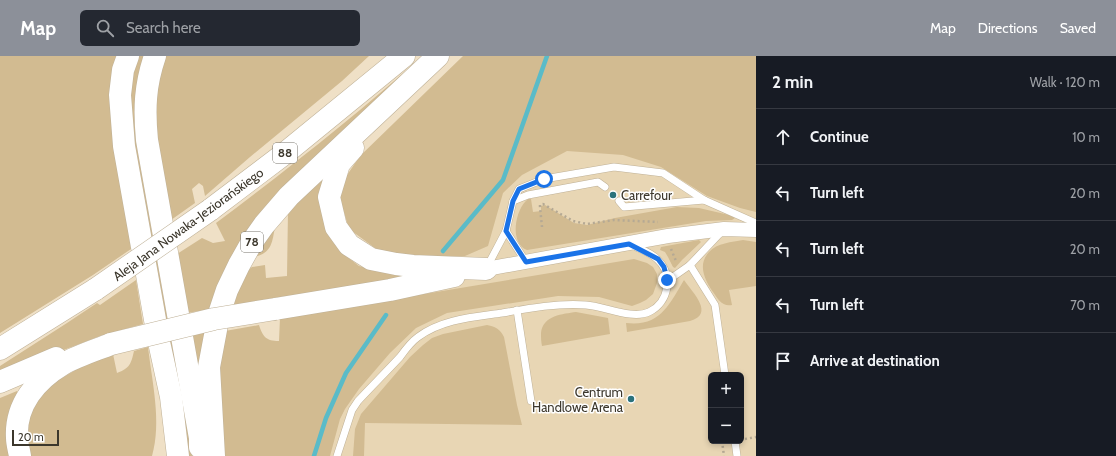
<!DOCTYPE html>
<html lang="en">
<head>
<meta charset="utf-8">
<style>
	body { margin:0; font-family:Cabin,sans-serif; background:#242831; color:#f1f3f6 }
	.controls { position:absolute; right:12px; bottom:12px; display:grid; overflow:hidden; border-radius:6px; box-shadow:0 2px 6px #0003 }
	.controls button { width:36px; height:36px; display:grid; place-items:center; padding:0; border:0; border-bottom:1px solid #363941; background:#171b24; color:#f1f3f6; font:20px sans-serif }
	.scale { position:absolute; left:12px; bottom:10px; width:47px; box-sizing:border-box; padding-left:4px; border:2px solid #3c372c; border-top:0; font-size:11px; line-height:14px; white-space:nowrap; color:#3c372c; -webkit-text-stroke:3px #fff; paint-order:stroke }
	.stop { position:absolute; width:12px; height:12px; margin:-9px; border:3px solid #1a73e8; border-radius:50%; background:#fff }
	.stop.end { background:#1a73e8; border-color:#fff; box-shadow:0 1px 4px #0008 }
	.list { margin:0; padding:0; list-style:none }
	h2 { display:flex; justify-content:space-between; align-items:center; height:52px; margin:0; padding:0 16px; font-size:17px }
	h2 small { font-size:13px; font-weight:400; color:#9ea1a6 }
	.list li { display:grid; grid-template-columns:26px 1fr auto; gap:12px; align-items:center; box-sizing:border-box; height:56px; padding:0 16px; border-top:1px solid #363941 }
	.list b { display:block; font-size:15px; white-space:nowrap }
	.list em { font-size:13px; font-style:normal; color:#9ea1a6 }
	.icon { flex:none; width:22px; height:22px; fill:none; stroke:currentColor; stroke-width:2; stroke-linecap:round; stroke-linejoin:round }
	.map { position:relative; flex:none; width:756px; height:400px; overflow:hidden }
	header { display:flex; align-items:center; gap:24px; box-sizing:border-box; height:56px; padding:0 20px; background:#8c9099; color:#fff }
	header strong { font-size:19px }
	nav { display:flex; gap:22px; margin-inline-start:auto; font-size:14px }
	.search { width:280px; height:36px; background:#242831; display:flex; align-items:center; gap:10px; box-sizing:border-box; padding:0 14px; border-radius:6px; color:#9ea1a6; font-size:15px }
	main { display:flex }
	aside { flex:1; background:#171b24 }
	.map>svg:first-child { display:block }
	.built { fill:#e8d6b4; fill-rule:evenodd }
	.green { fill:#d2bb91 }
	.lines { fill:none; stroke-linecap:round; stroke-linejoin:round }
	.stream { stroke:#5abbc8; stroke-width:4.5 }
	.lane-casing { stroke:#bfb197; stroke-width:8 }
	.street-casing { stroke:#bfb197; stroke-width:15 }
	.primary-casing { stroke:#bfb197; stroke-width:23 }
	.path { stroke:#b5a994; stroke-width:2.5; stroke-dasharray:2 3; stroke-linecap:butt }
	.lane { stroke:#fff; stroke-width:7 }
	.street { stroke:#fff; stroke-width:14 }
	.primary { stroke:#fff; stroke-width:22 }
	.primary-bridge-casing { stroke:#bfb197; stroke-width:23; stroke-linecap:butt }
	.primary-bridge { stroke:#fff; stroke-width:22 }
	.route { stroke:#1a73e8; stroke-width:5 }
	.poi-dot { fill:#2a727c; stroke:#fff; stroke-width:1.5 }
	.labels { text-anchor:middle; stroke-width:3; stroke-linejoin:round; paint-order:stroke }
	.shield { fill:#fff; stroke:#76736b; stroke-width:1 }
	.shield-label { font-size:12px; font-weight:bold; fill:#3c372c }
	.poi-label { font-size:13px; fill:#3c372c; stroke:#fff; text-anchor:start }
	.street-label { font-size:13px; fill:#3c372c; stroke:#fff }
</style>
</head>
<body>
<header>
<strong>Map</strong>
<div class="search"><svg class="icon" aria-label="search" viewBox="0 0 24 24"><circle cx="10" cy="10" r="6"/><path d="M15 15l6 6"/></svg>Search here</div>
<nav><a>Map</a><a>Directions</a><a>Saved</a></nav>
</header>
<main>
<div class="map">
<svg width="756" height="400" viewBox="0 0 756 400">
	<rect width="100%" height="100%" fill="#efe0c6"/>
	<!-- built -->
	<path class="built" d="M574,85L756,125V400H314L386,259L443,195L503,124ZM711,319H741V385H711Z"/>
	<!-- green -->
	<g class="green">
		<polygon points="0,0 120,0 111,59 131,193 93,219 0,277"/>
		<polygon points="136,0 146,0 192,400 183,400 132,90 130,31"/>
		<path d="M165,0H369L342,25L250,101L205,140L203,130L199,127L192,133L195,147L171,164C164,128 154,91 155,54C156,36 160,18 165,0Z"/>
		<path d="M423,0L312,108L211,253L187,257L177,198L202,182L213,187L225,185L216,167C287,114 356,59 423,0Z"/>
		<polygon points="463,0 756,0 756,156 740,152 707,140 661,111 623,99 567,95 522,119 503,137 488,190 465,200 420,200 379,195 349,173 340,143 345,122 360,100"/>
		<polygon points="321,125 322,125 341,196 359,210 390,218 413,218 397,224 273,242 230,250 247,215 252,211 265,209 266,222 287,220 288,155"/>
		<path d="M528,143H531L533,156L541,155V150L545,149L574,167L587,169L615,162L677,151L699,152L729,159L735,162L732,164L706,165L527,194C509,187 515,153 528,143Z"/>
		<path d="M275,171C272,187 272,196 255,201Z"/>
		<polygon points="699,184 701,186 682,204 675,212 673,211 668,201 665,196 660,194 661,191"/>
		<path d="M743,184L756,186V230L729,234L732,249C722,251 718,243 713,236C705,224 697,209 709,196C717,187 732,186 743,184Z"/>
		<path d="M634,203L647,207L653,211L657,218V227L653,238L646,244L640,247L632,250L599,241L558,240L447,257L416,272L390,297L359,333L345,353L340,363L330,400H219L216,343L225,275L259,269C263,281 266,285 279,285L280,262Z"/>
		<polygon points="136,224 143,268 100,280 43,302 0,322 0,310 67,267 97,247 100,249"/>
		<path d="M684,224C693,237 715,258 690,265L627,276L626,267C660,271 669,249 684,224Z"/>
		<path d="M576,256L608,262L610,278L542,290C541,286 541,281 541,277C543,259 563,258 576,256Z"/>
		<path d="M487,269C496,271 500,273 504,281L517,349L522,369L365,367L364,400H353L355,373L361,358L410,301L423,289L432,282L443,278Z"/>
		<polygon points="206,275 199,315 191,278"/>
		<path d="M148,291C152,326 162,366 152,400H30L26,381L33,347L50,329L79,312L113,298L117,317C130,312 131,308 134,295Z"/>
		<polygon points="17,335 18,339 11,400 0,400 0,342"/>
	</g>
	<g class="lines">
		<!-- stream -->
		<g class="stream">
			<polyline points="443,195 503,124 547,0"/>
			<polyline points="314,400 326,362 346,317 386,259"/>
		</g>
		<defs>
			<g id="lane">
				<polyline points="513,145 519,133 544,123 614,111 663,117 704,144 756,167"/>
				<polyline points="619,145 624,151 704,144"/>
				<polyline points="506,175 526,206"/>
				<polyline points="690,209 715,249 725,319"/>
				<polyline points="487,211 506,175 513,145 528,139 598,126 605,131"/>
				<polyline points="667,225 690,209 723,174"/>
				<polyline points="517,254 531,345"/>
				<polyline points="735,385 737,400"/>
				<path d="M337,400L352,354L358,345C372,330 386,316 400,301C405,294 411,286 418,281C442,263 474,261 502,257C530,252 558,247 586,249C604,250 632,264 649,256C669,247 674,218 657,203C650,196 639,193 631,188"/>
			</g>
			<polyline id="street" points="486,213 668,180 724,173 756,174"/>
			<g id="primary">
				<polyline points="128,0 123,14 120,39 124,90 159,286 171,341 178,400"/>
				<path d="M155,0C145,29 144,53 147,84L200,382V391"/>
				<polyline points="353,92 339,108 329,141 336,171 349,189 371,203 396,208 413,210 486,213"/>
				<polyline points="210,154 284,98 404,0"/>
				<polyline points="275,253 390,234 454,220"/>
				<polyline points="0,293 96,233"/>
				<polyline points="0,326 56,302"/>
				<path d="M20,400C19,394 17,388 17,382C15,349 36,324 63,308C77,300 96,294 111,288"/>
				<polyline points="214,400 209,311 219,258 227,234 239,209 252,186 264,169 289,140 438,0"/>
			</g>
		</defs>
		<!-- lane casing -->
		<use href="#lane" class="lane-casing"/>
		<!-- street casing -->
		<use href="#street" class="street-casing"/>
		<!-- primary casing -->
		<use href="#primary" class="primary-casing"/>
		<!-- path -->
		<g class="path">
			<polyline points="542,171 540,151 540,149 543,148 573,165 587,168 614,164 658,166"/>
			<polyline points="671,193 676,205"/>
			<polyline points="745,383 756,381"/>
			<polyline points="722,385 724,400"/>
		</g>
		<!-- lane -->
		<use href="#lane" class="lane"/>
		<!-- street -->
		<use href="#street" class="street"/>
		<!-- primary -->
		<use href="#primary" class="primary"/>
		<defs>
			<g id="primary-bridge">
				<polyline points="96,233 210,154"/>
				<polyline points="111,288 214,263 275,253"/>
			</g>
		</defs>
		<!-- primary-bridge casing -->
		<use href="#primary-bridge" class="primary-bridge-casing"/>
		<!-- primary-bridge -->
		<use href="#primary-bridge" class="primary-bridge"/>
	</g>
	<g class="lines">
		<!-- route -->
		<polyline class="route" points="544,123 519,133 513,145 506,175 526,206 629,188 658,203 664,211 667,224"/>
	</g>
	<!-- markers -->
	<g class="poi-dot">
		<circle cx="613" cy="139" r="4"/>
		<circle cx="631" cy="343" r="4"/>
	</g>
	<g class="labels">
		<!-- shield labels -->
		<g class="shield">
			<rect x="273" y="87" width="24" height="20" rx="3"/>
			<rect x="241" y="176" width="22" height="20" rx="3"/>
		</g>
		<g class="shield-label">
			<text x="285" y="101">88</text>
			<text x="252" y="190">78</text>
		</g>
		<!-- poi labels -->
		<g class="poi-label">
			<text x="621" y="144">Carrefour</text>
			<text x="623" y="341" text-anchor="end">Centrum<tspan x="623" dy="15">Handlowe Arena</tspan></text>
		</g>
		<!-- street labels -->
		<g class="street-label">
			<text transform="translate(188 168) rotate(-36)" y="5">Aleja Jana Nowaka-Jeziorańskiego</text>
		</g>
	</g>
</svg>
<div class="controls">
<button>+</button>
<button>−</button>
</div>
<div class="scale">20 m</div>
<div class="stop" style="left:544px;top:123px"></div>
<div class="stop end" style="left:667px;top:224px"></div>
</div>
<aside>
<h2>2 min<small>Walk · 120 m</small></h2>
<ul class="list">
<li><svg class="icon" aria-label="ahead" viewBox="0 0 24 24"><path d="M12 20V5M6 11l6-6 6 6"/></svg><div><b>Continue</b></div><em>10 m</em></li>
<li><svg class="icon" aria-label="left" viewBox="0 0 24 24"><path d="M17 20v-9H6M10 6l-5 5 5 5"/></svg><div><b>Turn left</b></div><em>20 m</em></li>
<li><svg class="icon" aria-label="left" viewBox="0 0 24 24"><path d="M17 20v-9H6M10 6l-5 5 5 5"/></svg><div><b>Turn left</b></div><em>20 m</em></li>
<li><svg class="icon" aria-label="left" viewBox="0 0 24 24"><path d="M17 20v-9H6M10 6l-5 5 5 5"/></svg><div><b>Turn left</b></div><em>70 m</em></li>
<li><svg class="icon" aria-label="arrive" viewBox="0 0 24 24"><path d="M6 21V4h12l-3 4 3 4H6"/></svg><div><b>Arrive at destination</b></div></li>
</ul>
</aside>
</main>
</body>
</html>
